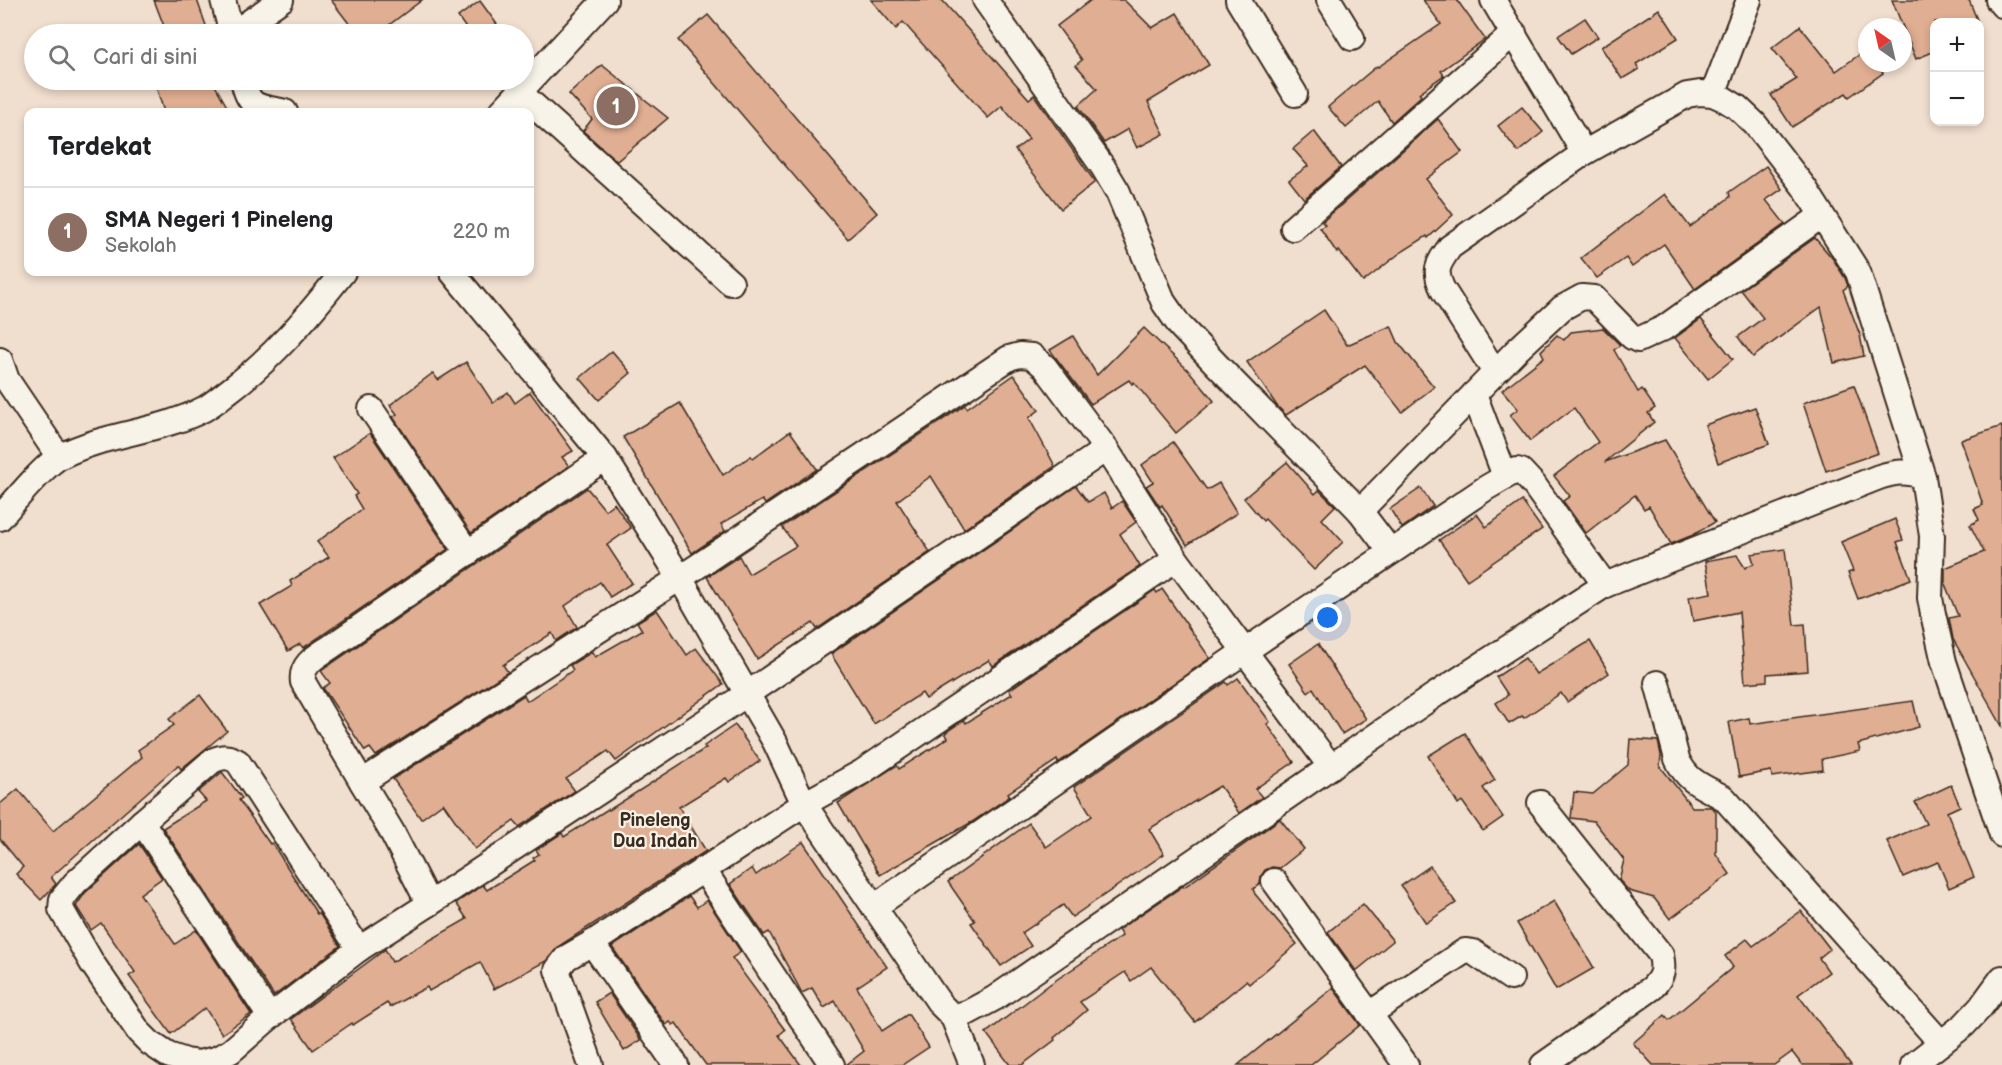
<!DOCTYPE html>
<html lang="id">
<head>
<meta charset="utf-8">
<style>
	body { margin:0; font-family:"Balsamiq Sans",sans-serif; background:#f6f6f6; color:#202124 }
	.controls { position:absolute; right:18px; top:18px; display:grid; overflow:hidden; border-radius:12px; box-shadow:0 3px 9px #0003 }
	.controls button { width:54px; height:54px; display:grid; place-items:center; padding:0; border:0; border-bottom:2px solid #e0e0e0; background:#fff; color:#202124; font:30px sans-serif }
	.compass { position:absolute; left:1858px; top:18px; width:54px; height:54px; border-radius:50%; background:#fff; box-shadow:0 3px 9px #0003; rotate:326deg }
	.you { position:absolute; left:1328px; top:618px; width:21px; height:21px; margin:-15px; border:4px solid #fff; border-radius:50%; background:#1a73e8; box-shadow:0 0 0 9px #1a73e833 }
	.badge { display:grid; place-items:center; width:39px; height:39px; border-radius:50%; background:#ea580c; color:#fff; font-size:20px; font-weight:700 }
	.pin { position:absolute; translate:-50% -50%; border:3px solid #fff; box-shadow:0 2px 6px #0006 }
	.list { margin:0; padding:0; list-style:none }
	h2 { display:flex; justify-content:space-between; align-items:center; height:78px; margin:0; padding:0 24px; font-size:26px }
	h2 small { font-size:20px; font-weight:400; color:#757577 }
	.list li { display:grid; grid-template-columns:39px 1fr auto; gap:18px; align-items:center; box-sizing:border-box; height:90px; padding:0 24px; border-top:2px solid #e0e0e0 }
	.list b { display:block; font-size:22px; white-space:nowrap }
	.list p { margin:0; font-size:20px; white-space:nowrap; color:#757577 }
	.list em { font-size:20px; font-style:normal; color:#757577 }
	.icon { flex:none; width:33px; height:33px; fill:none; stroke:currentColor; stroke-width:2; stroke-linecap:round; stroke-linejoin:round }
	.map { position:relative; flex:none; width:2002px; height:1065px; overflow:hidden }
	.search { position:absolute; background:#fff; box-shadow:0 3px 9px #0003; left:24px; top:24px; width:510px; height:66px; display:flex; align-items:center; gap:15px; box-sizing:border-box; padding:0 21px; border-radius:33px; color:#757577; font-size:22px }
	.panel { position:absolute; background:#fff; box-shadow:0 3px 9px #0003; left:24px; top:108px; width:510px; height:168px; border-radius:12px }
	.map>svg:first-child { display:block }
	.building { fill:#e0ae92; stroke:#3b2a1e; stroke-width:1.5 }
	.lines { fill:none; stroke-linecap:round; stroke-linejoin:round }
	.street-casing { stroke:#3b2a1e; stroke-width:28 }
	.street { stroke:#f7f3e8; stroke-width:24 }
	.labels { text-anchor:middle; stroke-width:4.5; stroke-linejoin:round; paint-order:stroke }
	.neighbourhood-label { font-size:18px; font-weight:bold; fill:#3b2a1e; stroke:#f7f3e8 }
</style>
</head>
<body>
<div class="map">
<svg width="2002" height="1065" viewBox="0 0 2002 1065">
	<rect width="100%" height="100%" fill="#f0dece"/>
	<filter id="ink" filterUnits="userSpaceOnUse"><feTurbulence type="fractalNoise" baseFrequency=".0167" numOctaves="2"/><feDisplacementMap in="SourceGraphic" scale="12" xChannelSelector="R" yChannelSelector="G"/><feConvolveMatrix kernelMatrix="1 2 1 2 8 2 1 2 1" color-interpolation-filters="sRGB"/></filter>
	<g filter="url(#ink)">
		<!-- building -->
		<g class="building">
			<polygon points="154,0 197,0 209,34 167,34"/>
			<polygon points="331,0 422,0 377,34 357,34"/>
			<polygon points="871,0 942,0 1029,99 1034,95 1095,182 1061,209 1015,150 1029,139 1002,106 988,118 903,22 896,29"/>
			<polygon points="1091,0 1124,0 1152,28 1177,13 1209,65 1148,102 1164,134 1137,148 1128,129 1104,143 1078,106 1097,89 1076,65 1082,60 1057,26"/>
			<polygon points="1423,0 1457,0 1485,39 1441,71 1444,75 1419,93 1421,96 1392,122 1378,101 1346,128 1328,107 1377,66 1378,67 1441,24"/>
			<polygon points="1892,0 1969,0 1978,22 1935,22 1935,51 1916,59"/>
			<polygon points="480,1 504,34 470,34 458,17"/>
			<polygon points="1659,9 1678,38 1636,64 1639,69 1622,79 1601,47"/>
			<polygon points="708,15 877,213 848,239 678,40"/>
			<polygon points="1585,18 1598,37 1571,54 1558,36"/>
			<polygon points="1800,26 1836,71 1866,50 1867,63 1875,63 1883,73 1849,97 1846,93 1792,127 1771,95 1797,79 1772,48"/>
			<polygon points="602,65 668,118 617,161 583,131 592,119 569,94"/>
			<polygon points="154,80 212,80 230,112 164,112"/>
			<polygon points="1522,107 1543,132 1518,152 1498,126"/>
			<polygon points="1438,119 1462,152 1426,179 1453,215 1428,238 1427,236 1400,253 1363,282 1339,251 1337,253 1320,228 1325,225 1322,222"/>
			<polygon points="1314,131 1341,167 1304,199 1289,180 1308,166 1293,149"/>
			<polygon points="1766,166 1782,189 1766,200 1785,224 1695,289 1664,244 1632,267 1626,258 1597,278 1581,258 1665,194 1690,227 1730,197 1729,192"/>
			<polygon points="1815,238 1833,259 1845,278 1848,286 1843,290 1860,335 1864,356 1834,363 1821,307 1753,357 1738,337 1763,318 1741,290"/>
			<polygon points="1324,310 1347,345 1391,326 1398,342 1434,387 1402,412 1365,365 1286,415 1277,406 1247,362"/>
			<polygon points="1701,319 1733,359 1708,379 1675,338"/>
			<polygon points="1144,328 1190,372 1214,401 1176,433 1134,382 1132,384 1129,380 1091,404 1050,350 1073,336 1097,375"/>
			<polygon points="1603,328 1620,345 1614,350 1638,392 1642,389 1655,408 1648,413 1654,422 1605,462 1665,440 1715,522 1693,535 1671,544 1649,506 1644,509 1635,495 1586,533 1563,501 1570,496 1554,476 1598,442 1574,408 1530,441 1510,415 1518,409 1502,390 1544,357 1541,351 1557,335 1564,340 1571,332"/>
			<polygon points="612,351 631,373 599,400 580,378"/>
			<polygon points="466,362 493,403 508,392 515,403 530,392 573,451 562,457 569,466 471,533 393,417 397,414 390,405 433,373 438,380"/>
			<polygon points="1014,375 1039,410 1029,418 1055,466 964,529 931,476 897,501 930,552 817,629 813,623 757,659 707,577 739,556 749,574 796,546 782,527 965,405 967,408"/>
			<polygon points="1854,385 1878,453 1826,471 1803,403"/>
			<polygon points="680,403 723,475 751,456 753,458 790,431 817,469 765,504 762,500 721,524 725,531 692,553 623,437"/>
			<polygon points="1755,407 1769,444 1718,463 1705,425"/>
			<polygon points="2002,426 2002,726 1953,639 1949,618 1958,616 1945,584 1945,568 1984,552 1970,525 1979,520 1974,509 1983,505 1961,440"/>
			<polygon points="370,433 448,549 303,648 300,644 288,651 260,605 292,586 290,581 329,557 317,542 362,509 354,496 357,494 333,458"/>
			<polygon points="1173,442 1207,490 1219,483 1237,513 1187,545 1162,505 1160,507 1146,486 1153,482 1142,465"/>
			<polygon points="1287,462 1315,494 1319,490 1335,506 1322,519 1343,542 1314,570 1265,519 1263,521 1244,498"/>
			<polygon points="1076,486 1088,502 1104,493 1112,508 1122,501 1136,522 1120,534 1140,566 993,666 989,660 926,699 922,693 874,724 831,654"/>
			<polygon points="587,488 605,510 614,503 631,528 607,545 632,583 610,597 600,582 565,606 577,627 556,641 552,633 503,665 508,672 376,756 370,748 365,751 323,688 330,683 321,671"/>
			<polygon points="1421,488 1433,506 1402,528 1390,509"/>
			<polygon points="1522,501 1542,529 1467,580 1439,540 1477,514 1486,527"/>
			<polygon points="1895,519 1903,540 1897,542 1911,579 1858,599 1848,573 1853,571 1841,542"/>
			<polygon points="1785,549 1794,625 1805,624 1808,671 1767,674 1767,681 1745,683 1739,612 1693,621 1689,597 1711,593 1705,561 1737,555 1745,568 1754,563 1751,554"/>
			<polygon points="1162,589 1210,658 1058,763 1057,760 1008,793 1010,796 972,822 880,875 838,803 897,765 899,769 948,738 945,733 964,720 966,723 1012,694 1009,690 1155,590 1157,593"/>
			<polygon points="657,610 687,655 696,648 723,684 616,761 608,751 566,779 575,791 519,827 514,821 475,849 443,803 421,819 393,779 524,695 527,701 573,670 570,665 592,652 595,657 642,630 637,622"/>
			<polygon points="1590,641 1609,673 1567,702 1561,693 1524,718 1522,716 1509,724 1496,703 1508,695 1496,677 1525,658 1536,674"/>
			<polygon points="1318,644 1366,719 1342,734 1313,688 1308,692 1289,664"/>
			<polygon points="1238,678 1270,722 1267,724 1294,762 1255,789 1262,797 1239,813 1220,786 1149,829 1164,854 1072,917 1063,905 1022,933 1031,946 1001,966 971,923 975,921 948,882 1029,823 1046,847 1092,816 1074,787 1226,682 1228,685"/>
			<polygon points="200,695 227,731 181,769 178,765 51,877 56,884 41,900 16,874 23,867 0,839 0,804 18,789 53,831 142,757 138,750 174,725 169,719"/>
			<polygon points="1913,701 1919,727 1858,744 1860,751 1822,759 1823,770 1772,777 1771,771 1739,777 1729,722 1749,718 1750,724"/>
			<polygon points="735,725 760,761 729,782 726,778 679,807 706,851 559,946 546,961 494,989 480,962 429,991 427,987 390,1007 387,1003 353,1025 352,1023 313,1050 291,1019 383,951 385,949 392,962 467,919 456,903 483,885 487,890 535,860 533,858 539,854 536,850 562,833 564,837 608,809 609,810 706,748 704,746"/>
			<polygon points="1465,733 1495,780 1483,788 1503,817 1483,831 1462,801 1458,804 1428,756"/>
			<polygon points="1630,739 1658,741 1661,755 1660,766 1692,807 1711,807 1716,811 1716,854 1730,874 1670,919 1654,898 1629,891 1619,880 1624,860 1594,821 1571,818 1574,792 1593,794 1628,765"/>
			<polygon points="222,772 242,798 239,800 270,844 272,843 317,914 319,913 340,946 274,996 163,828 206,801 198,792"/>
			<polygon points="1951,785 1960,806 1947,812 1974,877 1949,888 1938,862 1903,877 1887,841 1926,824 1915,802"/>
			<polygon points="1280,819 1304,849 1280,868 1272,867 1265,870 1261,876 1260,884 1253,889 1255,894 1297,944 1249,984 1246,981 1195,1022 1151,967 1131,981 1125,972 1080,1002 1087,1010 1054,1038 1055,1040 1022,1065 1010,1065 986,1033 1050,984 1122,936 1118,930 1183,886 1184,887"/>
			<polygon points="803,842 887,967 857,987 882,1031 908,1014 929,1047 902,1065 846,1065 864,1051 835,1001 824,1008 812,988 802,993 769,932 764,935 730,884 752,868 756,875"/>
			<polygon points="139,844 162,878 140,894 175,944 196,930 251,1014 222,1034 205,1008 171,1034 129,976 135,972 101,923 91,930 76,906 85,893"/>
			<polygon points="1430,866 1456,903 1426,923 1401,886"/>
			<polygon points="689,896 697,907 707,900 741,952 732,958 785,1030 779,1035 801,1065 706,1065 676,1023 673,1025 670,1022 666,1025 612,947"/>
			<polygon points="1554,901 1594,968 1556,990 1517,923"/>
			<polygon points="1363,904 1393,941 1356,971 1328,932"/>
			<polygon points="1801,911 1830,949 1819,958 1829,972 1798,995 1851,1065 1802,1065 1792,1052 1774,1065 1653,1065 1633,1043 1665,1015 1669,1020 1733,967 1725,956 1747,939 1753,946"/>
			<polygon points="1333,988 1360,1025 1311,1065 1238,1065"/>
			<polygon points="609,993 641,1040 624,1051 595,1002"/>
		</g>
		<g class="lines">
			<defs>
				<g id="street">
					<polyline points="223,0 232,34"/>
					<polyline points="985,0 1103,167 1118,192 1164,303 1180,326 1216,364 1360,511 1391,552"/>
					<polyline points="1238,0 1295,94"/>
					<polyline points="1329,0 1352,38"/>
					<polyline points="1493,0 1584,153 1687,95 1700,93 1713,94 1724,99 1737,107 1755,124 1804,187 1858,272 1923,477"/>
					<polyline points="1998,0 2002,5"/>
					<polyline points="232,34 281,0"/>
					<path d="M243,80C249,110 259,106 285,112"/>
					<polyline points="520,93 731,283"/>
					<polyline points="1713,94 1749,0"/>
					<polyline points="501,112 605,0"/>
					<polyline points="1293,228 1514,33"/>
					<path d="M452,272L605,458L680,578L775,742L804,804L940,1004L953,1017L969,1012L995,998L1435,695L1605,585L1879,477C1895,472 1907,470 1923,477L1932,536L1930,598L1933,614L1944,662L2002,835"/>
					<polyline points="0,360 7,380 59,457"/>
					<path d="M1495,372L1443,290C1433,270 1438,264 1450,247L1584,153"/>
					<polyline points="1474,394 1505,476"/>
					<polyline points="371,409 468,553"/>
					<polyline points="1106,449 747,694 429,904 392,832 362,782 680,578 1009,358 1020,355 1032,356 1045,367 1106,449 1176,559 1331,767"/>
					<polyline points="1360,511 1516,351 1562,308 1582,297 1594,298 1632,337 1638,340 1664,328 1821,216"/>
					<path d="M0,518C13,503 45,464 61,456C106,433 160,432 204,409C213,404 222,396 230,390C274,357 309,315 343,272"/>
					<path d="M1657,683L1677,759C1688,783 1703,786 1724,798L1941,1043"/>
					<path d="M362,782L303,682C300,663 319,655 332,646L605,458"/>
					<path d="M1540,803L1661,955C1664,970 1663,976 1652,988L1543,1065"/>
					<polyline points="142,822 270,1017 359,949 429,904"/>
					<polyline points="703,869 832,1065"/>
					<polyline points="1274,881 1406,1065"/>
					<polyline points="874,907 1245,651 1486,488 1517,470 1521,471 1534,485 1605,585"/>
					<polyline points="592,943 676,1065"/>
					<polyline points="1369,1014 1465,951 1473,952 1511,978"/>
					<path d="M270,1017L231,1051L216,1059L199,1063L186,1061L168,1055L150,1043L139,1032L92,963L61,909L62,899L75,883L142,822L212,761C223,756 229,756 238,762L359,949"/>
					<polyline points="953,1017 972,1065"/>
					<polyline points="591,1065 557,970 566,958 592,943 804,804 862,772 1176,559"/>
					<polyline points="1913,1065 1964,1025 1980,1008 2002,978"/>
				</g>
			</defs>
			<!-- street casing -->
			<use href="#street" class="street-casing"/>
			<!-- street -->
			<use href="#street" class="street"/>
		</g>
	</g>
	<g class="labels">
		<!-- neighbourhood labels -->
		<g class="neighbourhood-label">
			<text x="655" y="826">Pineleng<tspan x="655" dy="21">Dua Indah</tspan></text>
		</g>
	</g>
</svg>
<div class="controls">
<button>+</button>
<button>−</button>
</div>
<svg class="compass" viewBox="-18 -18 36 36"><path d="M0-13l5 13h-10z" fill="#e53935"/><path d="M0 13l5-13h-10z" fill="#757577"/></svg>
<div class="you"></div>
<div class="pin badge" style="left:616px;top:106px;background:#8d6e63">1</div>
<div class="search"><svg class="icon" aria-label="search" viewBox="0 0 24 24"><circle cx="10" cy="10" r="6"/><path d="M15 15l6 6"/></svg>Cari di sini</div>
<section class="panel">
<h2>Terdekat<small></small></h2>
<ul class="list">
<li><span class="badge" style="background:#8d6e63">1</span><div><b>SMA Negeri 1 Pineleng</b><p>Sekolah</p></div><em>220 m</em></li>
</ul>
</section>
</div>
</body>
</html>
